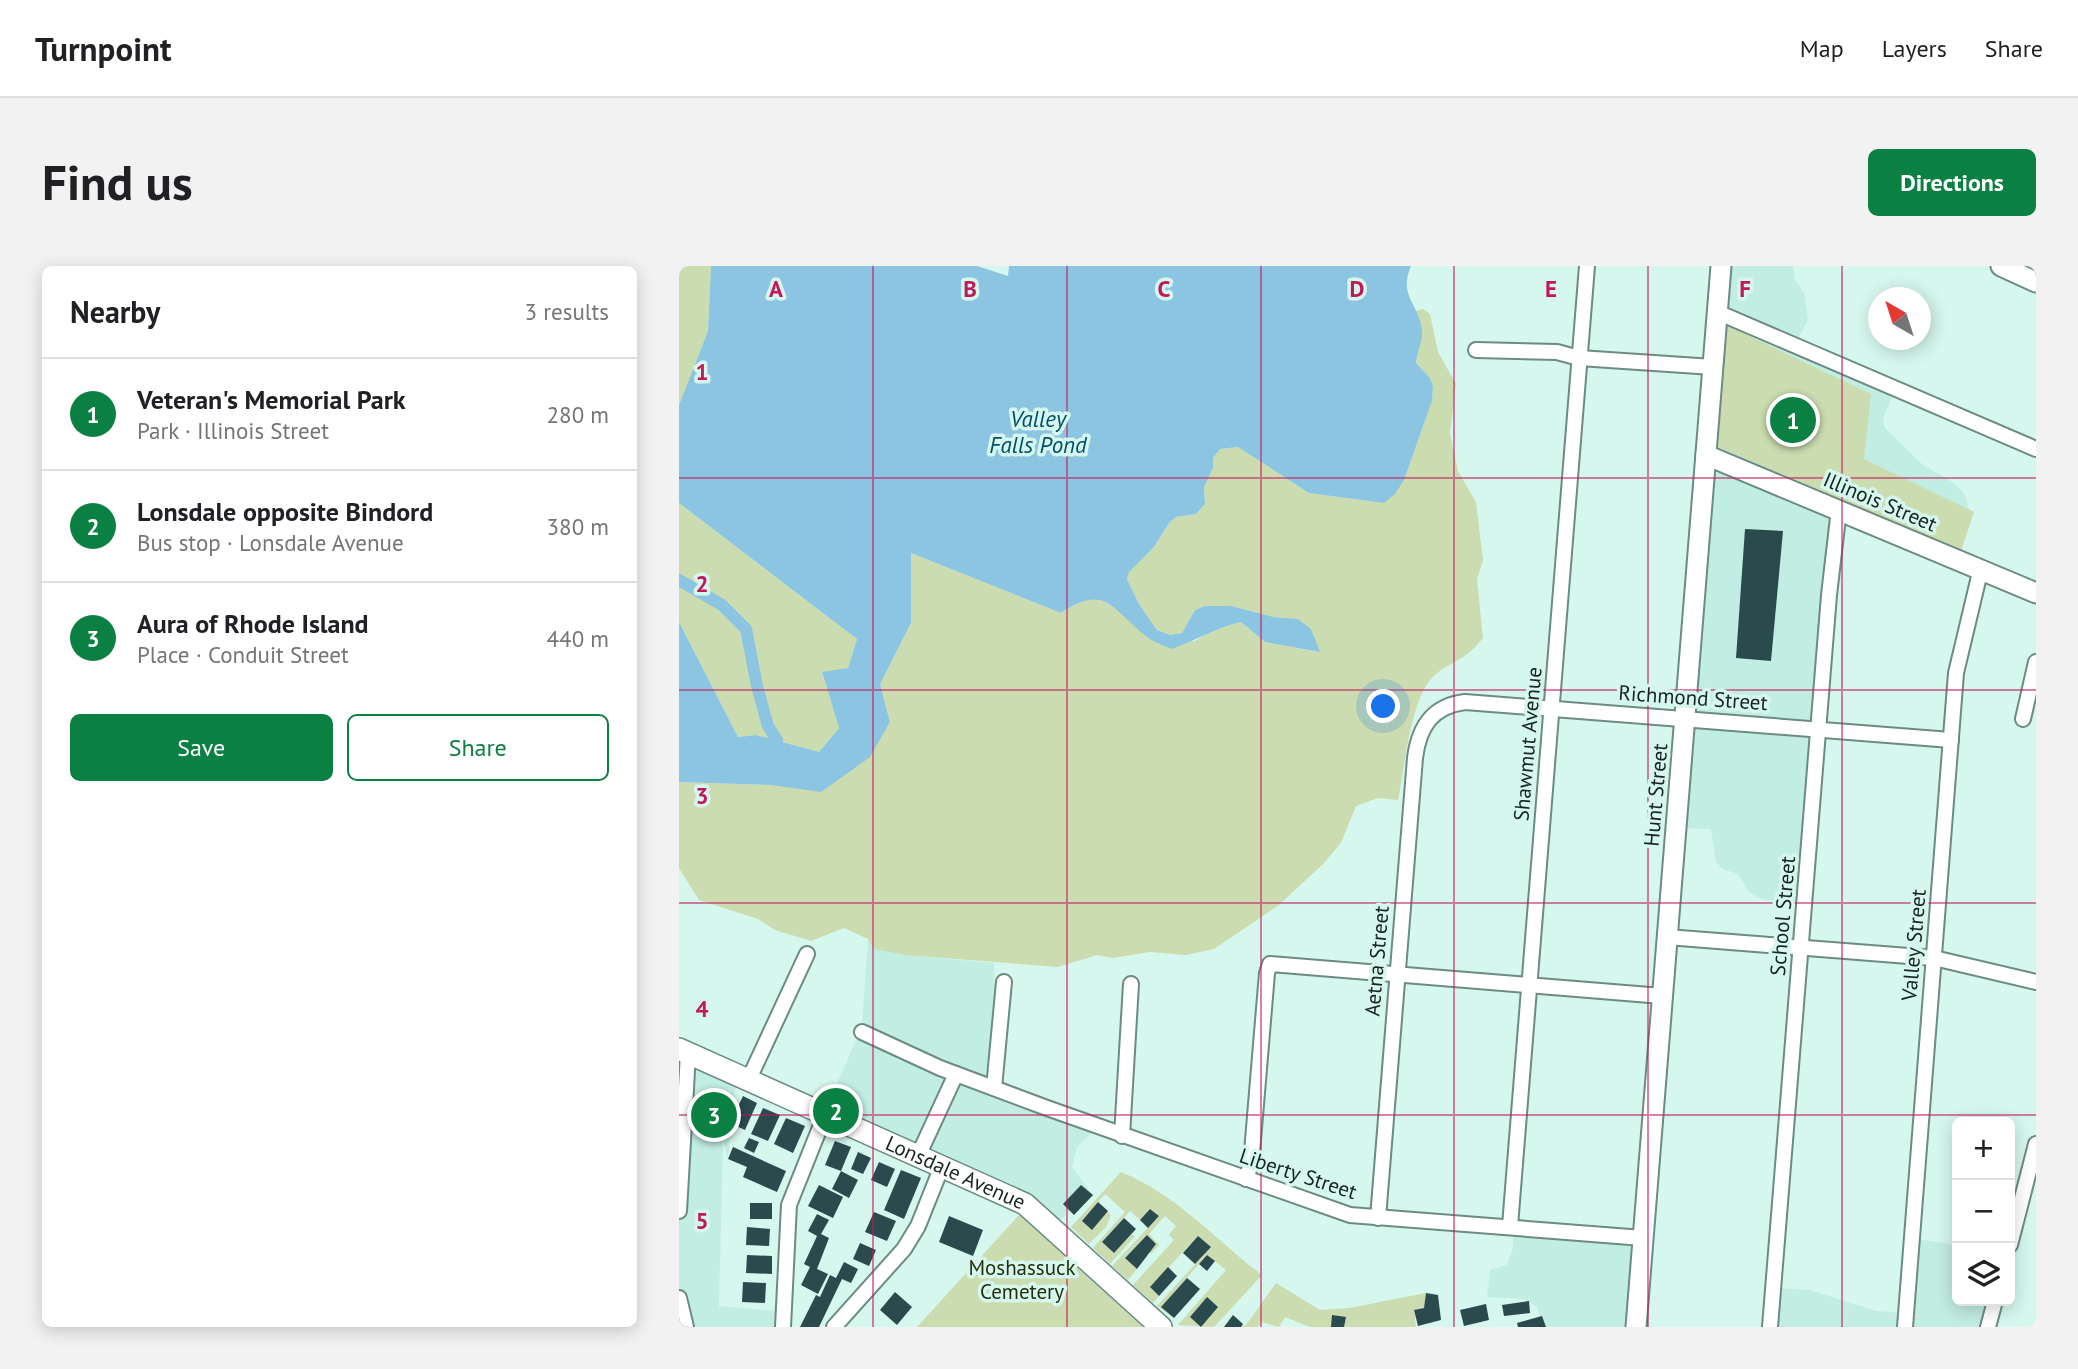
<!DOCTYPE html>
<html lang="en">
<head>
<meta charset="utf-8">
<style>
	body { margin:0; font-family:"PT Sans",sans-serif; background:#f2f2f2; color:#202124 }
	.controls { position:absolute; right:21px; bottom:21px; display:grid; overflow:hidden; border-radius:10px; box-shadow:0 4px 18px #0003 }
	.controls button { width:63px; height:63px; display:grid; place-items:center; padding:0; border:0; border-bottom:2px solid #e0e0e0; background:#fff; color:#202124; font:35px sans-serif }
	.compass { position:absolute; left:1189px; top:21px; width:63px; height:63px; border-radius:50%; background:#fff; box-shadow:0 4px 18px #0003; rotate:321deg }
	.you { position:absolute; left:705px; top:441px; width:24px; height:24px; margin:-18px; border:5px solid #fff; border-radius:50%; background:#1a73e8; box-shadow:0 0 0 10px #1a73e833 }
	.badge { display:grid; place-items:center; width:46px; height:46px; border-radius:50%; background:#0b8043; color:#fff; font-size:23px; font-weight:700 }
	.pin { position:absolute; translate:-50% -50%; border:4px solid #fff; box-shadow:0 2px 7px #0006 }
	.list { margin:0; padding:0; list-style:none }
	h2 { display:flex; justify-content:space-between; align-items:center; height:91px; margin:0; padding:0 28px; font-size:30px }
	h2 small { font-size:23px; font-weight:400; color:#757577 }
	.list li { display:grid; grid-template-columns:46px 1fr auto; gap:21px; align-items:center; box-sizing:border-box; height:112px; padding:0 28px; border-top:2px solid #e0e0e0 }
	.list b { display:block; font-size:26px; white-space:nowrap }
	.list p { margin:0; font-size:23px; white-space:nowrap; color:#757577 }
	.list em { font-size:23px; font-style:normal; color:#757577 }
	.actions { display:flex; gap:14px; padding:21px 28px }
	.actions a { flex:1; padding:16px 0; border:2px solid #0b8043; border-radius:10px; text-align:center; font-size:24px; color:#0b8043 }
	.actions .main { background:#0b8043; color:#fff }
	.icon { flex:none; width:38px; height:38px; fill:none; stroke:currentColor; stroke-width:2; stroke-linecap:round; stroke-linejoin:round }
	.map { position:relative; flex:none; width:1357px; height:1061px; overflow:hidden; border-radius:10px }
	header { display:flex; align-items:center; gap:42px; box-sizing:border-box; height:98px; padding:0 35px; background:#fff; border-bottom:2px solid #e0e0e0 }
	header strong { font-size:33px }
	nav { display:flex; gap:38px; margin-inline-start:auto; font-size:24px }
	.intro { display:flex; align-items:center; justify-content:space-between; box-sizing:border-box; height:168px; padding:0 42px }
	h1 { margin:0; font-size:49px }
	.button { padding:18px 32px; border-radius:10px; background:#0b8043; color:#fff; font-size:24px; font-weight:700 }
	main { display:flex; gap:42px; padding:0 42px }
	aside { flex:1; background:#fff; border-radius:10px; box-shadow:0 4px 18px #0003 }
	.map>svg:first-child { display:block }
	.built { fill:#c2ede2 }
	.green { fill:#cbdcb0 }
	.water { fill:#8cc5e1 }
	.lines { fill:none; stroke-linecap:round; stroke-linejoin:round }
	.canal { stroke:#8cc5e1; stroke-width:12 }
	.building { fill:#2b4a4d }
	.street-casing { stroke:#6c8b82; stroke-width:18 }
	.secondary-casing { stroke:#6c8b82; stroke-width:23 }
	.primary-casing { stroke:#6c8b82; stroke-width:24 }
	.street { stroke:#fff; stroke-width:14 }
	.secondary { stroke:#fff; stroke-width:19 }
	.primary { stroke:#fff; stroke-width:21 }
	.grid { fill:none; stroke:#c2185b; stroke-width:2; stroke-opacity:0.55 }
	.labels { text-anchor:middle; stroke-width:7; stroke-linejoin:round; paint-order:stroke }
	.street-label { font-size:21px; fill:#172421; stroke:#d6f7ee }
	.park-label { font-size:21px; fill:#242f09; stroke:#d6f7ee }
	.water-label { font-size:23px; font-style:italic; fill:#00506c; stroke:#d6f7ee }
	.grid-label { font-size:23px; text-anchor:middle; font-weight:bold; fill:#c2185b; stroke:#d6f7ee; stroke-width:7; stroke-linejoin:round; paint-order:stroke }
</style>
</head>
<body>
<header>
<strong>Turnpoint</strong>
<nav><a>Map</a><a>Layers</a><a>Share</a></nav>
</header>
<div class="intro"><h1>Find us</h1><a class="button">Directions</a></div>
<main>
<aside>
<h2>Nearby<small>3 results</small></h2>
<ul class="list">
<li><span class="badge">1</span><div><b>Veteran's Memorial Park</b><p>Park · Illinois Street</p></div><em>280 m</em></li>
<li><span class="badge">2</span><div><b>Lonsdale opposite Bindord</b><p>Bus stop · Lonsdale Avenue</p></div><em>380 m</em></li>
<li><span class="badge">3</span><div><b>Aura of Rhode Island</b><p>Place · Conduit Street</p></div><em>440 m</em></li>
</ul>
<div class="actions"><a class="main">Save</a><a>Share</a></div>
</aside>
<div class="map">
<svg width="1357" height="1061" viewBox="0 0 1357 1061">
	<rect width="100%" height="100%" fill="#d6f7ee"/>
	<!-- built -->
	<g class="built">
		<polygon points="1045,0 1114,0 1116,14 1125,27 1129,54 1116,79 1215,126 1204,153 1205,161 1244,199 1275,217 1285,227 1290,244 1268,289 1162,248 1126,637 1085,634 1070,626 1059,608 1044,603 1037,596 1032,563 1000,562"/>
		<polygon points="189,673 196,683 226,689 315,697 316,731 324,737 319,822 418,861 398,881 393,901 410,924 374,962 145,847 183,761"/>
		<polygon points="0,787 59,813 53,838 49,893 44,874 40,1040 98,1045 96,1061 0,1061"/>
		<polygon points="834,967 966,976 957,1061 864,1061 858,1041 845,1033 808,1031 811,1004 828,999 834,981"/>
		<polygon points="1238,973 1278,979 1278,1035 1317,1035 1311,1061 1096,1061 1099,1022 1131,1024 1197,1045 1227,1047"/>
	</g>
	<!-- green -->
	<g class="green">
		<polygon points="0,0 32,0 29,65 0,139"/>
		<path d="M744,43L751,48L759,86L777,118L771,168L779,205L797,236L804,294L798,313L804,372C787,394 776,393 757,408C731,429 726,502 719,534L699,532L677,540L662,577L644,598L600,639L535,683L507,689L471,686L434,692L418,689L379,701L226,689L195,683L189,673L165,662L132,675L96,664L79,653L20,634L0,602V516L89,519L211,456L201,418L232,357V287L382,347L400,334L418,332L443,345L468,371L516,375L538,361L562,356L586,376L640,386L632,363L619,353L595,351L552,340H526L516,344L503,367L491,369L478,364L460,338L448,313L449,306L475,281L490,257L497,251L517,248L526,238L525,221L534,202V192L541,183L559,181L630,227L705,237L725,214L753,135L754,120L751,112L737,97L743,63L736,45Z"/>
		<polygon points="1047,59 1192,128 1185,193 1295,246 1282,285 1037,180"/>
		<polygon points="0,237 178,373 169,402 143,407 160,462 140,486 77,469 59,471 0,356"/>
		<path d="M442,906C500,930 534,972 583,1009L535,1061L499,1059L547,1004L528,989L482,1041L495,1052L478,1040L531,982L519,970L471,1021L480,1030L474,1037L454,1019L495,974L490,969L497,960L486,950L470,968L480,979L472,988L470,985L477,978L468,969L446,991L458,1003L449,1014L433,1000L480,950L471,943L461,954L451,945L423,976L435,987L453,968L456,970L431,998L414,982L446,946L426,928L419,936L432,949L427,961L410,978L392,961Z"/>
		<polygon points="340,949 464,1061 238,1061"/>
		<polygon points="597,1017 641,1044 670,1042 747,1027 745,1042 735,1044 737,1061 631,1061 606,1051 600,1061 582,1056 579,1061 562,1061 567,1059"/>
	</g>
	<!-- water -->
	<path class="water" d="M32,0H298L329,10L330,0H732C719,30 740,38 743,64C744,75 738,86 737,97L751,112L754,120L753,135L725,214L716,228L705,237L630,227L559,181L541,183L534,192V202L525,221L526,238L517,248L497,251L490,257L475,281L450,306L448,313L460,338L478,364L491,369L503,367L516,344L526,340H552L595,351L619,353L632,363L641,386L586,376L562,356C537,361 517,375 492,383C484,379 475,376 468,371C434,345 427,316 382,347L232,287V357L201,418L211,456L191,491L142,526L92,519L0,516V356L59,471L77,469L140,486L160,462L143,406L169,402L178,373L0,237V139L29,65Z"/>
	<g class="lines">
		<!-- canal -->
		<polyline class="canal" points="0,314 43,339 67,363 78,420 89,460 98,474"/>
	</g>
	<!-- building -->
	<g class="building">
		<polygon points="1066,263 1104,265 1092,395 1057,392"/>
		<polygon points="24,830 51,831 44,869 23,868"/>
		<polygon points="64,830 78,837 66,864 51,857"/>
		<polygon points="84,842 101,849 89,875 72,868"/>
		<polygon points="107,852 126,860 114,887 95,878"/>
		<polygon points="70,872 80,876 75,887 65,882"/>
		<polygon points="156,875 172,881 162,905 146,899"/>
		<polygon points="54,881 107,905 98,926 64,911 68,901 49,893"/>
		<polygon points="179,886 192,892 184,908 172,903"/>
		<polygon points="200,896 216,903 208,921 192,914"/>
		<polygon points="222,904 242,912 225,953 205,944"/>
		<polygon points="162,905 179,914 170,932 153,923"/>
		<polygon points="140,919 164,931 154,952 129,940"/>
		<polygon points="402,919 414,929 395,949 384,938"/>
		<polygon points="419,936 429,945 413,964 403,955"/>
		<rect x="71" y="937" width="22" height="16"/>
		<polygon points="471,943 480,950 469,962 461,954"/>
		<polygon points="195,946 217,955 208,975 186,966"/>
		<polygon points="138,948 150,954 142,968 150,972 138,1003 149,1008 139,1028 122,1019 131,1001 125,998 138,970 129,965"/>
		<polygon points="270,950 304,964 294,990 260,976"/>
		<polygon points="445,952 457,963 435,987 423,976"/>
		<polygon points="68,961 91,963 90,980 67,979"/>
		<polygon points="468,969 477,978 458,1003 446,992"/>
		<polygon points="519,970 532,981 516,998 504,987"/>
		<polygon points="181,977 197,984 190,1000 174,993"/>
		<polygon points="68,989 93,990 93,1008 67,1007"/>
		<polygon points="528,989 536,995 528,1005 520,998"/>
		<polygon points="165,996 179,1003 172,1017 163,1013 140,1061 121,1061 137,1029 141,1031 151,1009 157,1012"/>
		<polygon points="489,1001 498,1010 480,1030 471,1021"/>
		<polygon points="508,1012 521,1023 495,1052 482,1041"/>
		<polygon points="64,1016 87,1017 86,1037 63,1036"/>
		<polygon points="216,1026 233,1041 218,1059 201,1044"/>
		<polygon points="747,1027 759,1029 762,1054 739,1060 735,1044 745,1042"/>
		<polygon points="528,1031 539,1041 522,1061 511,1051"/>
		<polygon points="850,1035 851,1047 825,1050 823,1039"/>
		<polygon points="807,1038 810,1054 785,1060 781,1044"/>
		<polygon points="554,1049 564,1058 562,1061 545,1061"/>
		<polygon points="653,1049 667,1051 665,1061 652,1061"/>
		<polygon points="863,1050 867,1061 839,1061 838,1057"/>
	</g>
	<g class="lines">
		<defs>
			<g id="street">
				<polyline points="1038,46 1357,183"/>
				<polyline points="797,84 878,86 900,92 1034,101"/>
				<polyline points="1344,453 1357,396"/>
				<polyline points="988,671 1255,692 1357,716"/>
				<polyline points="183,766 261,802 368,842 671,949 964,972"/>
				<polyline points="69,815 128,688"/>
				<polyline points="315,822 325,716"/>
				<polyline points="443,870 452,718"/>
				<polyline points="240,888 277,808"/>
				<polyline points="567,913 572,898 588,707 591,698 983,730"/>
				<polyline points="0,945 9,787"/>
				<path d="M699,952L736,492C740,461 753,440 786,436L1272,474"/>
				<polyline points="831,960 908,0"/>
				<polyline points="1331,979 1357,878"/>
				<polyline points="0,1032 7,1061"/>
				<polyline points="104,1061 110,939 146,849"/>
				<polyline points="155,1061 225,983 239,960 263,900"/>
				<polyline points="1091,1061 1150,329 1160,243"/>
				<polyline points="1226,1061 1277,407 1302,302"/>
				<polyline points="1309,1061 1316,1035"/>
			</g>
			<g id="secondary">
				<polyline points="1322,0 1357,16"/>
				<polyline points="1027,189 1357,327"/>
				<polyline points="957,1061 1042,0"/>
			</g>
			<g id="primary">
				<path id="s1" d="M0,783L346,938L482,1061"/>
			</g>
		</defs>
		<!-- street casing -->
		<use href="#street" class="street-casing"/>
		<!-- secondary casing -->
		<use href="#secondary" class="secondary-casing"/>
		<!-- primary casing -->
		<use href="#primary" class="primary-casing"/>
		<!-- street -->
		<use href="#street" class="street"/>
		<!-- secondary -->
		<use href="#secondary" class="secondary"/>
		<!-- primary -->
		<use href="#primary" class="primary"/>
	</g>
	<!-- grid -->
	<path class="grid" d="M194,0V1061M388,0V1061M582,0V1061M775,0V1061M969,0V1061M1163,0V1061M0,212H1357M0,424H1357M0,637H1357M0,849H1357"/>
	<g class="labels">
		<!-- street labels -->
		<g class="street-label">
			<text transform="translate(1201 236) rotate(23)" y="7">Illinois Street</text>
			<text transform="translate(1014 432) rotate(4)" y="7">Richmond Street</text>
			<text transform="translate(849 478) rotate(-85)" y="7">Shawmut Avenue</text>
			<text transform="translate(977 529) rotate(-85)" y="7">Hunt Street</text>
			<text transform="translate(1104 650) rotate(-85)" y="7">School Street</text>
			<text transform="translate(1235 679) rotate(-85)" y="7">Valley Street</text>
			<text transform="translate(698 695) rotate(-85)" y="7">Aetna Street</text>
			<text dy="7" stroke="none"><textPath href="#s1" startOffset="303">Lonsdale Avenue</textPath></text>
			<text transform="translate(619 908) rotate(18)" y="7">Liberty Street</text>
		</g>
		<!-- park labels -->
		<g class="park-label">
			<text x="343" y="1009">Moshassuck<tspan x="343" dy="24">Cemetery</tspan></text>
		</g>
		<!-- water labels -->
		<g class="water-label">
			<text x="359" y="161">Valley<tspan x="359" dy="26">Falls Pond</tspan></text>
		</g>
	</g>
	<g class="grid-label">
		<text x="97" y="31">A</text>
		<text x="291" y="31">B</text>
		<text x="485" y="31">C</text>
		<text x="678" y="31">D</text>
		<text x="872" y="31">E</text>
		<text x="1066" y="31">F</text>
		<text x="23" y="114">1</text>
		<text x="23" y="326">2</text>
		<text x="23" y="538">3</text>
		<text x="23" y="751">4</text>
		<text x="23" y="963">5</text>
	</g>
</svg>
<div class="controls">
<button>+</button>
<button>−</button>
<button><svg class="icon" aria-label="layers" viewBox="0 0 24 24"><path d="M12 4l9 5-9 5-9-5zM3 14l9 5 9-5"/></svg></button>
</div>
<svg class="compass" viewBox="-18 -18 36 36"><path d="M0-13l5 13h-10z" fill="#e53935"/><path d="M0 13l5-13h-10z" fill="#757577"/></svg>
<div class="you"></div>
<div class="pin badge" style="left:1114px;top:154px">1</div>
<div class="pin badge" style="left:157px;top:845px">2</div>
<div class="pin badge" style="left:35px;top:849px">3</div>
</div>
</main>
</body>
</html>
